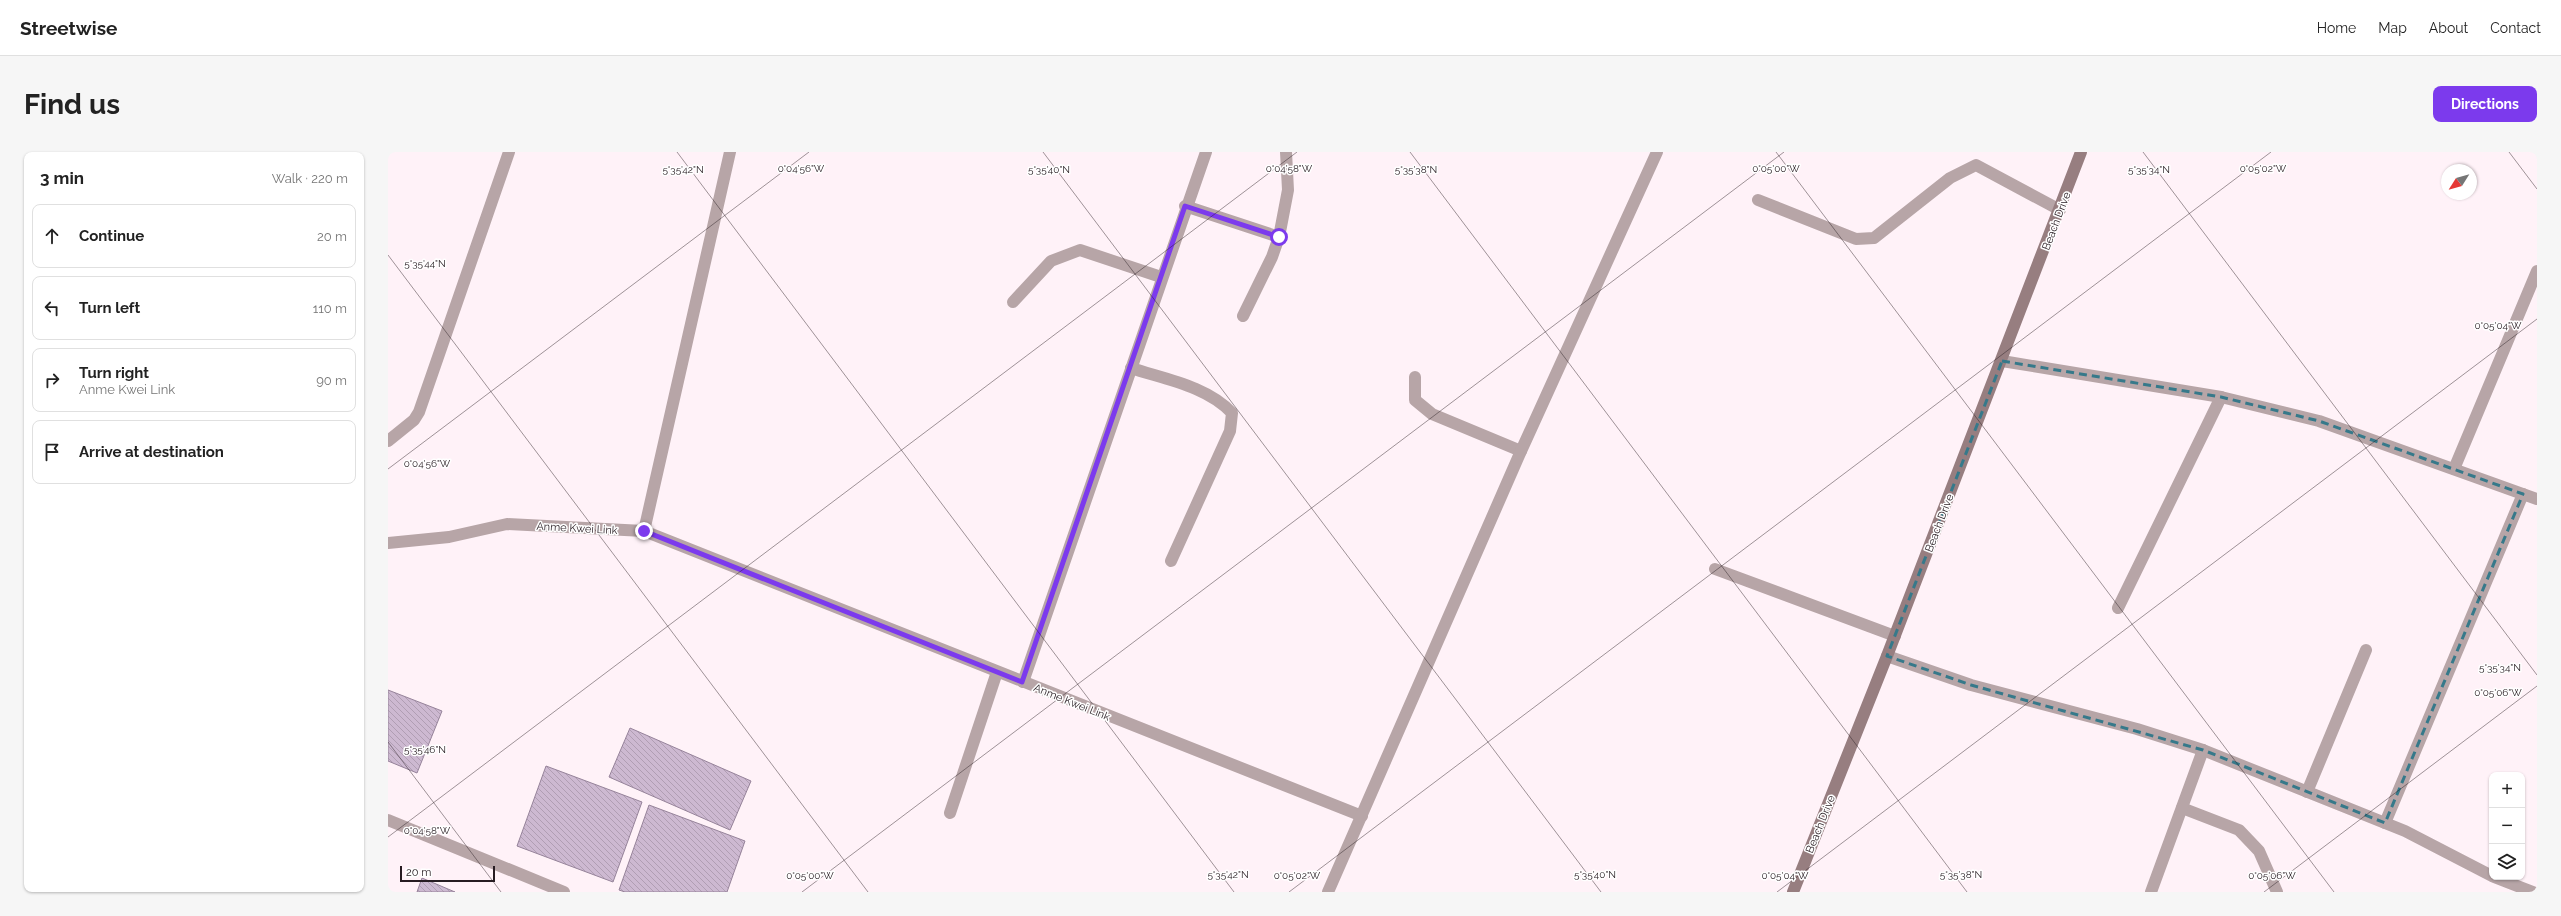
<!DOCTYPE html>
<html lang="en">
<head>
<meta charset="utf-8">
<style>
	body { margin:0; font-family:Raleway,sans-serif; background:#f6f6f6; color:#222 }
	.controls { position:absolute; right:12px; bottom:12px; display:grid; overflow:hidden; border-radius:8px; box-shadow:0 1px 3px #0004 }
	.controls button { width:36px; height:36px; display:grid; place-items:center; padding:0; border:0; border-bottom:1px solid #e0e0e0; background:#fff; color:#222; font:20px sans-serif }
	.compass { position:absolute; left:2053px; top:12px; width:36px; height:36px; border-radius:50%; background:#fff; box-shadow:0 1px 3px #0004; rotate:233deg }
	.scale { position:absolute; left:12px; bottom:10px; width:95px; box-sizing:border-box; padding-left:4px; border:2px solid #271c22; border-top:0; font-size:11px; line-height:14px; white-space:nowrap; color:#271c22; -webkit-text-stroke:3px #fff; paint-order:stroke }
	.stop { position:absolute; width:12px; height:12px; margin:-9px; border:3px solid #7c3aed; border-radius:50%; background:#fff }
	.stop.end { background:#7c3aed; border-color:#fff; box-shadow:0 1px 4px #0008 }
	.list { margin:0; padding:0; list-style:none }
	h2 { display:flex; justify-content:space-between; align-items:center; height:52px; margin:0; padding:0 16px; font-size:17px }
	h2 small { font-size:13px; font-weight:400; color:#767676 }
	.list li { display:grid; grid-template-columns:26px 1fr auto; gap:12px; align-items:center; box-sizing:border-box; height:64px; margin:0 8px 8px; padding:0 8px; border:1px solid #e0e0e0; border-radius:8px }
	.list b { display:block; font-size:15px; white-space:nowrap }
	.list p { margin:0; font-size:13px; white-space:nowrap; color:#767676 }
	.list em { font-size:13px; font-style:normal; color:#767676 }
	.icon { flex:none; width:22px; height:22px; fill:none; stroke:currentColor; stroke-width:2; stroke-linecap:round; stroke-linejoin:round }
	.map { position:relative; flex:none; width:2149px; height:740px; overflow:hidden; border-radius:8px }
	header { display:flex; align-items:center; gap:24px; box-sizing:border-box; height:56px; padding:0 20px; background:#fff; border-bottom:1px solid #e0e0e0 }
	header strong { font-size:19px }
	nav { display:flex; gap:22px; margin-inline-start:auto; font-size:14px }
	.intro { display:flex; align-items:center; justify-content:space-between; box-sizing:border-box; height:96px; padding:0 24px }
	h1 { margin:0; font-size:28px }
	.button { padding:10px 18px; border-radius:8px; background:#7c3aed; color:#fff; font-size:14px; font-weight:700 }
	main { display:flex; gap:24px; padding:0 24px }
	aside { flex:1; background:#fff; border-radius:8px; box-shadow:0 1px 3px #0004 }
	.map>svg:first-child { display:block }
	.building { fill:url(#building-back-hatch); stroke:#96839a }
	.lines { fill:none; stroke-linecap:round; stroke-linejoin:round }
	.lane { stroke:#b7a5a7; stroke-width:12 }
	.street { stroke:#b7a5a7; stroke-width:12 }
	.secondary { stroke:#977e80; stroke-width:12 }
	.route { stroke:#7c3aed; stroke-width:5 }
	.marked { fill:none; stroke:#36798a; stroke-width:3; stroke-dasharray:8 5; stroke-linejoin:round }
	.ticks { fill:none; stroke:#271c22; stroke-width:1; stroke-opacity:0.45 }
	.labels { text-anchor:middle; stroke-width:3; stroke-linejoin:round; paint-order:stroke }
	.street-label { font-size:11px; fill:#271c22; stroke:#fff }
	.ticks-label { font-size:10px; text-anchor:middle; fill:#271c22; stroke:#fff; stroke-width:3; stroke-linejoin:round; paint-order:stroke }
</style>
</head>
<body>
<header>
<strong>Streetwise</strong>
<nav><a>Home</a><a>Map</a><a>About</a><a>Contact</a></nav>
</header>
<div class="intro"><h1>Find us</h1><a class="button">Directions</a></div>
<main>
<aside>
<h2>3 min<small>Walk · 220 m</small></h2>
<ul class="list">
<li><svg class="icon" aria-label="ahead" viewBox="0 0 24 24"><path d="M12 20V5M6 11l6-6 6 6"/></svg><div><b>Continue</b></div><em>20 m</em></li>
<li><svg class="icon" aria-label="left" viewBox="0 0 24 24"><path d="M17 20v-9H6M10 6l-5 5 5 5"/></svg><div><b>Turn left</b></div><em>110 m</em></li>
<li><svg class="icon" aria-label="right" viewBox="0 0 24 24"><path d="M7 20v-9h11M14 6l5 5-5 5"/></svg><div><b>Turn right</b><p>Anme Kwei Link</p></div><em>90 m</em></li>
<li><svg class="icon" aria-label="arrive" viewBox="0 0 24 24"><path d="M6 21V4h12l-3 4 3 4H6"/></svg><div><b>Arrive at destination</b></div></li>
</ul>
</aside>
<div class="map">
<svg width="2149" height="740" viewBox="0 0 2149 740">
	<defs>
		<pattern id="building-back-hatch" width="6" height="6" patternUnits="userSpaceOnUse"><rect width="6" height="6" fill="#cdb9d1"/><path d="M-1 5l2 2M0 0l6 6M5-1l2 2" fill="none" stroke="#b09eb3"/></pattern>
	</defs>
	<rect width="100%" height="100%" fill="#fff2f8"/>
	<!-- building -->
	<g class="building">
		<polygon points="0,538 54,559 29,621 0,609"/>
		<polygon points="242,576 363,629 342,678 221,625"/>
		<polygon points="158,614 254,650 225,730 129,694"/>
		<polygon points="261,653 357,689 339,740 237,740 231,738"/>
		<polygon points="34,726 67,740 29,740"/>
	</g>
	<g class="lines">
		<!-- lane -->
		<g class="lane">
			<polyline points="1370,48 1468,87 1486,86 1562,26 1588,13 1672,58"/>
			<polyline points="797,54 891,85 884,105 855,164"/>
			<polyline points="891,85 900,38 898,0"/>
			<polyline points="625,150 663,109 692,98 773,125"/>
			<polyline points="2066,317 2149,119"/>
			<polyline points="1327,417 1507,484"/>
			<polyline points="1919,640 1978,498"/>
			<polyline points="1794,656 1851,678 1871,699 1889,740"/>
		</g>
		<!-- street -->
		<g class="street">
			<polyline points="1614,209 1833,245 1931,269 2149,347"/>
			<path d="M743,216C776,227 819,234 844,261L842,279L783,409"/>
			<polyline points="1027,225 1027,248 1044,262 1133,299"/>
			<polyline points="0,289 26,268 31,260 121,0"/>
			<polyline points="256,379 342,0"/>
			<polyline points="0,391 61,385 119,372 256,379 974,664"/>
			<polyline points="1730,456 1833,245"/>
			<polyline points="1499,504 1583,533 1749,577 1815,598 2017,679 2104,724"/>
			<polyline points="635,530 818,0"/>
			<polyline points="562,661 609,520"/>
			<polyline points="0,668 176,740"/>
			<polyline points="1997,671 2135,342"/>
			<polyline points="2106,725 2145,740"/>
			<polyline points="940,740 1133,299 1269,0"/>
			<polyline points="1763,740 1815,598"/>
		</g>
		<!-- secondary -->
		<polyline class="secondary" points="1405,740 1499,504 1693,0"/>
	</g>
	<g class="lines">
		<!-- route -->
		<polyline class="route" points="256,379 634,530 797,54 891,85"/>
	</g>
	<!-- marked area -->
	<path class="marked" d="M1614,209L1833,245L1931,269L2135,342L1997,671L1815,598L1583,533L1499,504Z"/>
	<!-- ticks -->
	<path class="ticks" d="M289,0L846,740M655,0L1213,740M1022,0L1579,740M1388,0L1946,740M1755,0L2149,523M2121,0L2149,37M0,103L480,740M0,317L421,0M0,590L113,740M0,685L909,0M414,740L1396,0M901,740L1883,0M1389,740L2149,167M1876,740L2149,534"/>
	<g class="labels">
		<!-- street labels -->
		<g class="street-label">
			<text transform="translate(1668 69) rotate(-69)" y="4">Beach Drive</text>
			<text transform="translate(1551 371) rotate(-69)" y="4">Beach Drive</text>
			<text transform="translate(189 376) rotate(3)" y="4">Anme Kwei Link</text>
			<text transform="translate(684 550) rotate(22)" y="4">Anme Kwei Link</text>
			<text transform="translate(1432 672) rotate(-68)" y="4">Beach Drive</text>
		</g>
	</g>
	<g class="ticks-label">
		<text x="413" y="20">0°04'56"W</text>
		<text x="901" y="20">0°04'58"W</text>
		<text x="1388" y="20">0°05'00"W</text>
		<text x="1875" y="20">0°05'02"W</text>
		<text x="295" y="21">5°35'42"N</text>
		<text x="661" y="21">5°35'40"N</text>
		<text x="1028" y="21">5°35'38"N</text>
		<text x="1761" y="21">5°35'34"N</text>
		<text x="37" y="115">5°35'44"N</text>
		<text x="2110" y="177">0°05'04"W</text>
		<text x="39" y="315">0°04'56"W</text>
		<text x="2112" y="519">5°35'34"N</text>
		<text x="2110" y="544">0°05'06"W</text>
		<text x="37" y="601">5°35'46"N</text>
		<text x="39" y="682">0°04'58"W</text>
		<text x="840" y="726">5°35'42"N</text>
		<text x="1207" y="726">5°35'40"N</text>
		<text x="1573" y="726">5°35'38"N</text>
		<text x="422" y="727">0°05'00"W</text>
		<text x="909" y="727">0°05'02"W</text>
		<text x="1397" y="727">0°05'04"W</text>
		<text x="1884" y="727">0°05'06"W</text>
	</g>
</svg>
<div class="controls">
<button>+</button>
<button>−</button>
<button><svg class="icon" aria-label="layers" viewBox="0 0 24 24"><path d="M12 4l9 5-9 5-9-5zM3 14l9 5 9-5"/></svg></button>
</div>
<svg class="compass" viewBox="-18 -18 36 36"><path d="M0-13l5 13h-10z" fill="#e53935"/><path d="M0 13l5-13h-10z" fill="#767676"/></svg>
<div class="scale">20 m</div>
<div class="stop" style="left:891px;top:85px"></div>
<div class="stop end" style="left:256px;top:379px"></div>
</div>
</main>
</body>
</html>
